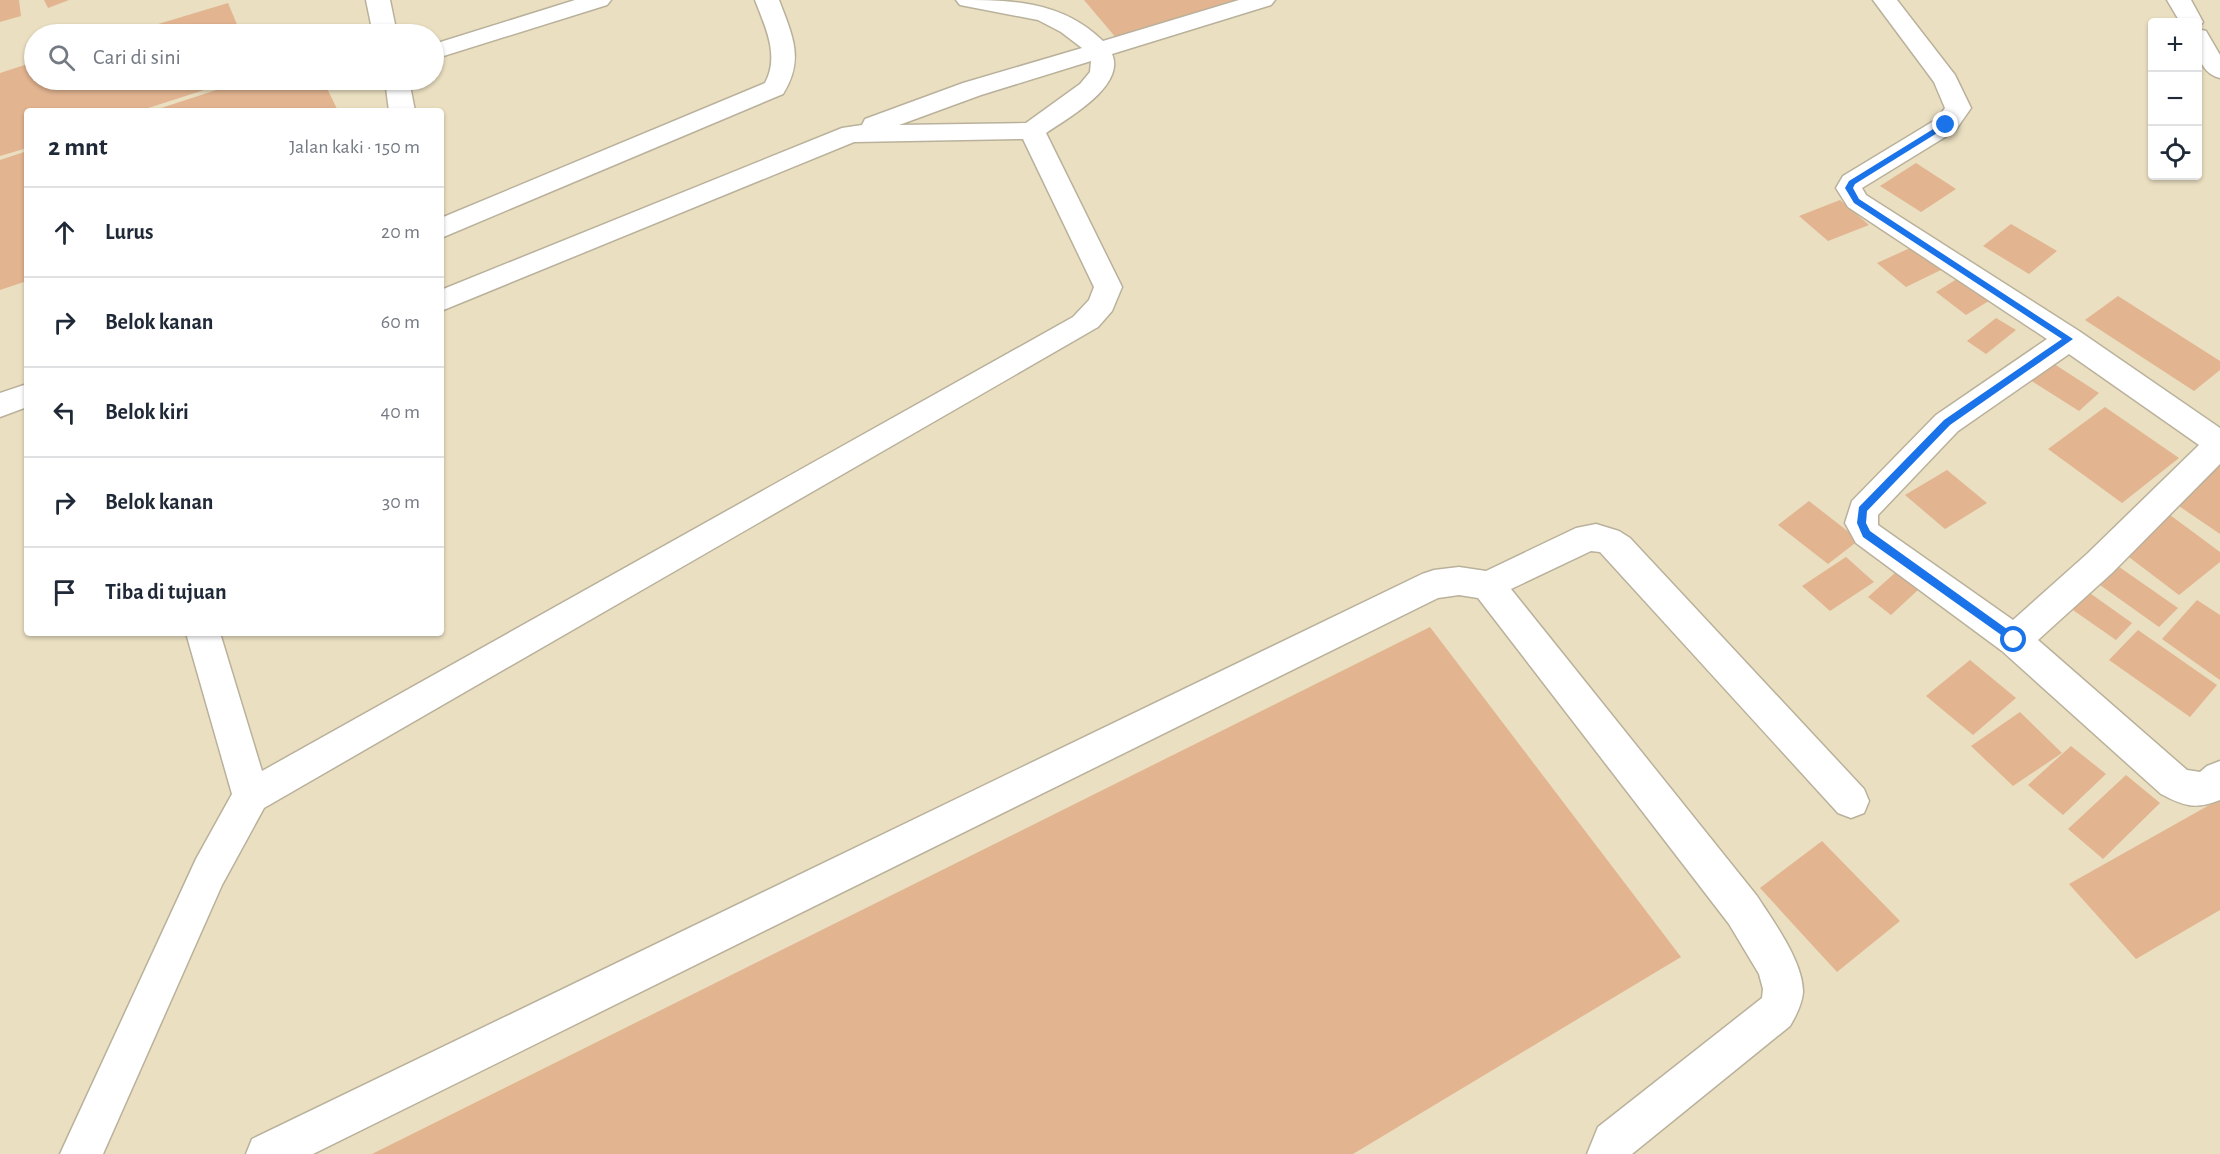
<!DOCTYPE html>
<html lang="id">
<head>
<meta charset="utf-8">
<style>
	body { margin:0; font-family:"Alegreya Sans",sans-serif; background:#f6f6f7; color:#1f2937 }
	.controls { position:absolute; right:18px; top:18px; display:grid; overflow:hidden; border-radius:6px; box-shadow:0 2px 4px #0004 }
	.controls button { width:54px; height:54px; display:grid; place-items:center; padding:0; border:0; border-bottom:2px solid #e0e1e3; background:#fff; color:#1f2937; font:30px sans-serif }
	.stop { position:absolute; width:18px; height:18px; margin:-14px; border:4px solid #1a73e8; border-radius:50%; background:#fff }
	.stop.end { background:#1a73e8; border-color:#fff; box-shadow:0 2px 6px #0008 }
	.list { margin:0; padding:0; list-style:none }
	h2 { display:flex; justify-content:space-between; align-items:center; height:78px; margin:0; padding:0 24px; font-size:26px }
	h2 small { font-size:20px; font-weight:400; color:#747a83 }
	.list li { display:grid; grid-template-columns:39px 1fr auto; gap:18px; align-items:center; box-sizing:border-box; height:90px; padding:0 24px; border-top:2px solid #e0e1e3 }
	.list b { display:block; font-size:22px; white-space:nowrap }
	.list em { font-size:20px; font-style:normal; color:#747a83 }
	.icon { flex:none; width:33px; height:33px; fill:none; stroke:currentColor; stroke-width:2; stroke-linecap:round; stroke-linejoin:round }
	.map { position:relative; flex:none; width:2220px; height:1154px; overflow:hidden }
	.search { position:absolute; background:#fff; box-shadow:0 2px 4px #0004; left:24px; top:24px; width:420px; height:66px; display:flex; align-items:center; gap:15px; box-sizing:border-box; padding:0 21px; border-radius:33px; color:#747a83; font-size:22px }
	.panel { position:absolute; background:#fff; box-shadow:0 2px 4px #0004; left:24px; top:108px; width:420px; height:528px; border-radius:6px }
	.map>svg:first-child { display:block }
	.built { fill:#eadfc1; fill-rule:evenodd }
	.building { fill:#e2b490 }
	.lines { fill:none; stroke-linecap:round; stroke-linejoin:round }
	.minor-casing { stroke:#b9b19b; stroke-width:3 }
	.minor { fill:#fff; fill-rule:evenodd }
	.route { fill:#1a73e8 }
</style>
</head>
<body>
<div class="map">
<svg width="2220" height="1154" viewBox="0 0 2220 1154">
	<rect width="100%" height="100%" fill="#f4ecd5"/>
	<!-- built -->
	<path class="built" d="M0,0H2220V1154H0ZM2152,22H2198V176H2152ZM34,34H434V80H34ZM27,111H441V633H27Z"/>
	<!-- building -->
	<g class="building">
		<polygon points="0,0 19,0 21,16 0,22"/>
		<polygon points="44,0 69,0 48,8"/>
		<polygon points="1084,0 1239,0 1117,39"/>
		<polygon points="228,3 241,34 125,34"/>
		<polygon points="34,62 34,80 235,80 139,111 27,111 27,148 0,156 0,73"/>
		<polygon points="247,80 323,80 338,111 152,111"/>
		<polygon points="27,151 27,281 0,290 0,160"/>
		<polygon points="1916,163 1956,189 1921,212 1880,186"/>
		<polygon points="1840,200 1869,225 1828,241 1799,216"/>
		<polygon points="2011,224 2057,251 2029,274 1983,246"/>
		<polygon points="1919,244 1949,266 1906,287 1877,263"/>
		<polygon points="1960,277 1992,299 1966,315 1936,292"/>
		<polygon points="2118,296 2220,361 2220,370 2194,391 2085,320"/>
		<polygon points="1996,318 2016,330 1986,354 1967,341"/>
		<polygon points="2048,360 2099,393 2079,411 2027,378"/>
		<polygon points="2105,407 2179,458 2122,503 2048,449"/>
		<polygon points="2220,464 2220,534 2176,504"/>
		<polygon points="1947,470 1987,503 1945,529 1905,495"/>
		<polygon points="1809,501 1859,540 1828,564 1778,525"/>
		<polygon points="2170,515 2220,552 2220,562 2179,595 2121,551"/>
		<polygon points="1846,557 1874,582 1830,611 1802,586"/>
		<polygon points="2112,562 2178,608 2159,627 2093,580"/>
		<polygon points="1896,572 1919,589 1891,615 1868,597"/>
		<polygon points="2077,584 2132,623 2116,640 2060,601"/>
		<polygon points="2197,600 2220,615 2220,680 2162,639"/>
		<polygon points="1430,627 1681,957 1353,1154 372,1154"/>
		<polygon points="2138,630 2217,685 2190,717 2109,660"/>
		<polygon points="1970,660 2016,698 1973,735 1926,696"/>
		<polygon points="2020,712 2062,753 2013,786 1971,746"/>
		<polygon points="2071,746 2106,774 2063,815 2028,785"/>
		<polygon points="2126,775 2160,803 2103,859 2068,829"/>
		<polygon points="2220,799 2220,910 2136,959 2069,884"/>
		<polygon points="1822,841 1900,921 1837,972 1760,888"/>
	</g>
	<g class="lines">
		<defs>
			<g id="minor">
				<polygon points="366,0 390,0 397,34 373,34"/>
				<polygon points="575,0 611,0 607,5 434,59 434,44"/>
				<path d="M755,0H779C792,35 805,59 783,94L441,238V218L765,83C780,56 765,26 755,0Z"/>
				<path d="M956,0C1011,0 1061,0 1103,41L1239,0H1275L1271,5L1112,54C1126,86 1068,118 1046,133L1122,287L1112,311L1098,327L264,808L222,885L103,1154H60L196,859L232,794L186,633H220L262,771L1073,317L1089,300L1094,287L1023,139L854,142L441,311V290L842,128L862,125L865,119L963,83L1082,48L1061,32L1038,20L960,5ZM1091,61L1090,72L1080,84L1026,123L899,125L981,95Z"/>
				<path d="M1873,0H1897L1955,75L1971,108L1955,131L1862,188L1866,195L2079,331L2220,428V464L2112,573L2038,640L2187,770L2200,772L2207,766L2220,761V800C2195,810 2184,806 2161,794L2002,651L1856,543L1845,523L1852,501L1936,415L2047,339L1848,207L1836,188L1843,176L1937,119L1945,108L1934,82ZM2069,354L2199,445L2088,553L2013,620L1878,525V515L1958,431Z"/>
				<polygon points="2167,0 2191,0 2203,22 2199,27 2198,28 2198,22 2180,22"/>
				<path d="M2198,29L2206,31L2220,55V78C2197,72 2196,48 2198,29Z"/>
				<polygon points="385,80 409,80 415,111 389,111"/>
				<polygon points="27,384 27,407 0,417 0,393"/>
				<path d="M1596,524L1619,531L1630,538L1864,789L1869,801L1864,813L1851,818L1838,813L1600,552L1591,551L1511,589L1757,896C1773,921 1803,961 1803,992C1802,1004 1796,1016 1790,1026L1632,1154H1587L1598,1127L1762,998L1763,989L1759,974L1729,924L1478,598L1459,595L1438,598L313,1154H246L252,1139L1422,574L1434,570L1459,567L1486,571L1576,528Z"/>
			</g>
		</defs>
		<!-- minor casing -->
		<use href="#minor" class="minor-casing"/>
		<!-- minor -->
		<use href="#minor" class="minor"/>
	</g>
	<!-- route -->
	<polygon class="route" points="1943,123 1950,125 1855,184 1853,188 1859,199 2073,339 1950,425 1867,511 1866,523 1870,531 2018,637 2019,640 2014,644 1863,537 1857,523 1859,507 1944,420 2062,339 1854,203 1845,188 1849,181"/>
</svg>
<div class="controls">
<button>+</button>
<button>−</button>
<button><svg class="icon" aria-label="locate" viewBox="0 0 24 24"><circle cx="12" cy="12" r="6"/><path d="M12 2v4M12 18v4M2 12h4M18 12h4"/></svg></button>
</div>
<div class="stop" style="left:2014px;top:640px"></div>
<div class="stop end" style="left:1946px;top:125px"></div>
<div class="search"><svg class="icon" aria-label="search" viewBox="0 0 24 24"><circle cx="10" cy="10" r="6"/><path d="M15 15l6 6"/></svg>Cari di sini</div>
<section class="panel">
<h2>2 mnt<small>Jalan kaki · 150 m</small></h2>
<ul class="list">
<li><svg class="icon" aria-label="ahead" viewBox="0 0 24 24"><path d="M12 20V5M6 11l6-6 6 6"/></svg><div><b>Lurus</b></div><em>20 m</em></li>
<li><svg class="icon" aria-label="right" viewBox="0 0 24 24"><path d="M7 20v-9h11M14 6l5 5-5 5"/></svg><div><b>Belok kanan</b></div><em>60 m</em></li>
<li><svg class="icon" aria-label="left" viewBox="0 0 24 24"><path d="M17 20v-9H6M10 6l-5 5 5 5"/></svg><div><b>Belok kiri</b></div><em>40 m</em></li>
<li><svg class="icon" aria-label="right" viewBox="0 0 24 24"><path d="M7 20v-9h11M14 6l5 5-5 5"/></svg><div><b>Belok kanan</b></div><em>30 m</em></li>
<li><svg class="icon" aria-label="arrive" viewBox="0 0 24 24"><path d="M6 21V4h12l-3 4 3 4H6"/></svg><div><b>Tiba di tujuan</b></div></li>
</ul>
</section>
</div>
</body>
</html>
